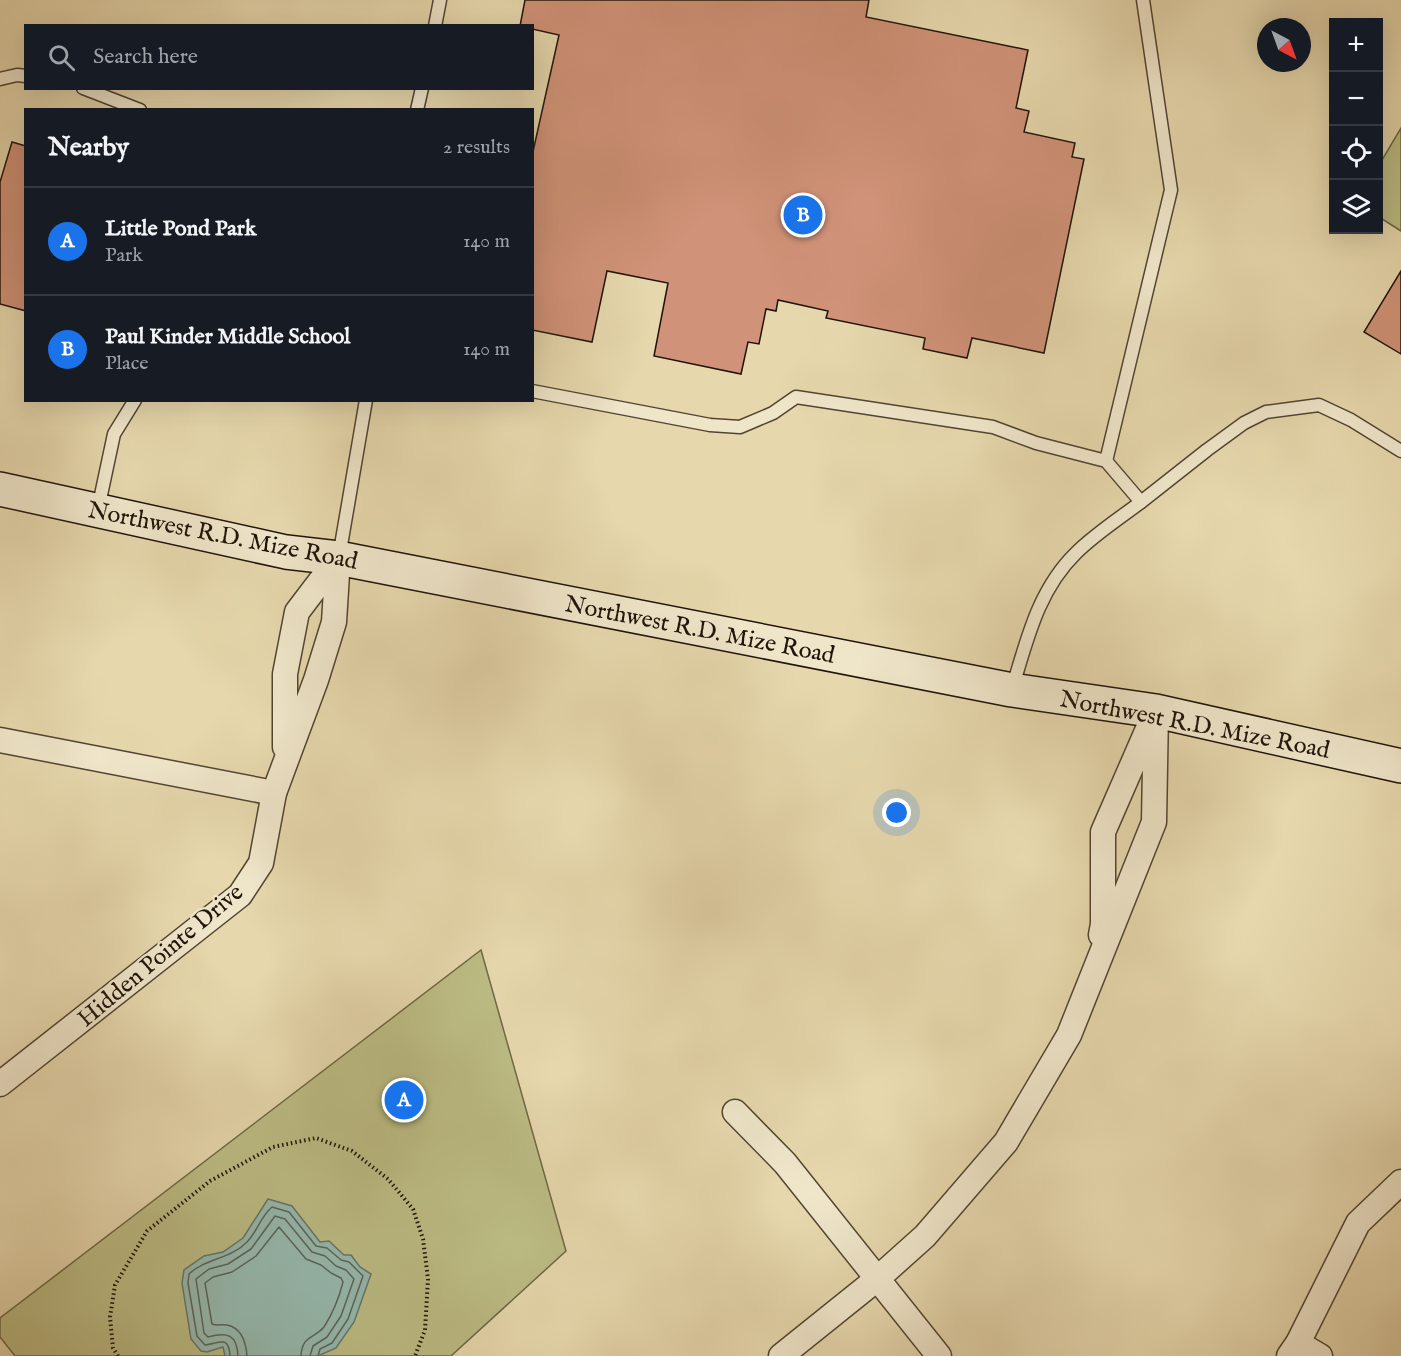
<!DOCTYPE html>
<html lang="en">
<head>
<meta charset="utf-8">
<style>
	body { margin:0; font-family:"IM FELL English",serif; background:#20242c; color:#f1f3f6 }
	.controls { position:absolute; right:18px; top:18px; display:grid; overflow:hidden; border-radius:0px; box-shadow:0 6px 24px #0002 }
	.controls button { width:54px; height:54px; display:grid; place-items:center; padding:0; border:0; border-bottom:2px solid #363941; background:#171b24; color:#f1f3f6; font:30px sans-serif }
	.compass { position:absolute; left:1257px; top:18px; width:54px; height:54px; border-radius:50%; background:#171b24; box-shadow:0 6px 24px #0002; rotate:139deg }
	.you { position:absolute; left:897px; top:813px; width:21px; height:21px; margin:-15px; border:4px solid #fff; border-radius:50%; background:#1a73e8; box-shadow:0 0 0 9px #1a73e833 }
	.badge { display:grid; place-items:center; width:39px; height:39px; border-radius:50%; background:#1a73e8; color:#fff; font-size:20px; font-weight:700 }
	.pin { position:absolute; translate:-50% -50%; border:3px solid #fff; box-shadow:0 2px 6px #0006 }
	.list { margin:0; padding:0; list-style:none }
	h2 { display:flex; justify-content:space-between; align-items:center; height:78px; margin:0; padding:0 24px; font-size:26px }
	h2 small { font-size:20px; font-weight:400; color:#9ea1a6 }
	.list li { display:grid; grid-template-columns:39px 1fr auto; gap:18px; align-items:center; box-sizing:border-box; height:108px; padding:0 24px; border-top:2px solid #363941 }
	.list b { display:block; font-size:22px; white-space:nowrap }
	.list p { margin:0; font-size:20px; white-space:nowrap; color:#9ea1a6 }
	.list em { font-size:20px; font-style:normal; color:#9ea1a6 }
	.icon { flex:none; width:33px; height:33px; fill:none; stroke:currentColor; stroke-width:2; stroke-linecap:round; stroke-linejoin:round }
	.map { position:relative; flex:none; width:1401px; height:1356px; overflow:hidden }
	.search { position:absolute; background:#171b24; box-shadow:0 6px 24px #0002; left:24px; top:24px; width:510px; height:66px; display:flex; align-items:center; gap:15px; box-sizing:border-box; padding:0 21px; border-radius:0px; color:#9ea1a6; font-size:22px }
	.panel { position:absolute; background:#171b24; box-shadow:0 6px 24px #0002; left:24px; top:108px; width:510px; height:294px; border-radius:0px }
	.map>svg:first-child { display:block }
	.green { fill:#bcbc84; stroke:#6e6847; stroke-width:1.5 }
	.water { fill:#96b9ae; stroke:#66776c; stroke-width:1.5 }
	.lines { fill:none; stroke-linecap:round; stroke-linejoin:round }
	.shore { stroke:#5a665c; stroke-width:1.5 }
	.building { fill:#d09278; stroke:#1f140a; stroke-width:1.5 }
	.lane-casing { stroke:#514532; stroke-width:15 }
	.street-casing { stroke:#514532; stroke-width:27 }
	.secondary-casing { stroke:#1f140a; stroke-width:36 }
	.path { stroke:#1f140a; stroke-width:4; stroke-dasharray:1.5 3; stroke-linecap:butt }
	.lane { stroke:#efe5c9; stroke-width:12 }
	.street { stroke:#efe5c9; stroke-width:24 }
	.secondary { stroke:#efe5c9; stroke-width:33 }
	.labels { text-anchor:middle; stroke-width:4.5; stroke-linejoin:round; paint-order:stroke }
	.street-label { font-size:24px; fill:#1f140a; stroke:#efe5c9 }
</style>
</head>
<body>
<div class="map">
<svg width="1401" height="1356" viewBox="0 0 1401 1356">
	<rect width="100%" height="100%" fill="#e6d7ac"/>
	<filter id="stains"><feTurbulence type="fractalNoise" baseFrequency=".00333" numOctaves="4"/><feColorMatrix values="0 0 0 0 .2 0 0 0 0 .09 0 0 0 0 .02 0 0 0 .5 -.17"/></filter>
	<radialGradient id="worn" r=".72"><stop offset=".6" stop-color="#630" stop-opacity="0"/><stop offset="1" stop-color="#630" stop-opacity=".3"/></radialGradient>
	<!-- green -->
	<g class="green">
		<polygon points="1401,128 1401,231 1379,217 1379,165"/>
		<polygon points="481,950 566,1251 451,1356 15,1356 0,1337 0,1318"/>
	</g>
	<!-- water -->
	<polygon class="water" points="268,1199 292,1206 320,1242 329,1241 344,1255 351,1255 360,1267 371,1274 354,1322 336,1348 318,1356 225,1356 223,1347 207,1352 201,1351 191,1339 182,1283 184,1270 204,1256 223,1252 243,1238"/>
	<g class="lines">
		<!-- shore -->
		<g class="shore">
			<path d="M230,1356C229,1335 220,1343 205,1345L197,1336L188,1283L189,1274C206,1258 231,1259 247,1242C257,1232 261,1216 272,1207L289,1212L316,1246L327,1248L341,1260L349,1262L363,1276L348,1319L332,1343L320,1349L318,1356"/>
			<path d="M238,1356C237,1334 227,1332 208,1337L204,1333L196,1279L209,1269L228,1264L251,1249L275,1216L285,1219L312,1252L325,1256L336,1266L346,1270L354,1279L341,1316L327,1337L313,1346L310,1356"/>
			<path d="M247,1356C246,1342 242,1328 227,1325C221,1324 217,1326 212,1324L205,1283L213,1277L232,1272L256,1256L279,1227L306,1259L321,1265L331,1273L341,1278L343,1282C339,1298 333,1313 324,1327C314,1339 302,1335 301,1356"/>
		</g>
	</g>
	<!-- building -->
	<g class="building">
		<polygon points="525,0 869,0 866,17 1028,50 1016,108 1029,111 1024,132 1075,143 1072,157 1084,159 1044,353 972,338 967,358 923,349 925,338 826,318 828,311 778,300 776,311 766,309 759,344 748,342 741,374 654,356 668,283 607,271 592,342 532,330 532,156 559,35 532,29 532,26 520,26"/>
		<polygon points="12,142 26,146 26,311 0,304 0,182"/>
		<polygon points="1401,271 1401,354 1364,332"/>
	</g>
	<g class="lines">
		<defs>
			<g id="lane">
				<polyline points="435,26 440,0"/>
				<polyline points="0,79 17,75 26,76"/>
				<polyline points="83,88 140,110"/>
				<polyline points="417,110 422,88"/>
				<path d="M532,391L710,425L740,427L773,413L796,397L993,427L1036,443L1106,461L1141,502C1120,518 1095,534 1076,553C1038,590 1027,640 1012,689"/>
				<polyline points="1106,461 1171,190 1143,0"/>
				<polyline points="1141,502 1207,450 1244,423 1266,412 1319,405 1351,420 1401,451"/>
				<polyline points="98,509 114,434 135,400"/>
				<polyline points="339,557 366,400"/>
			</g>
			<g id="street">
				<polyline points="0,740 274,793"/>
				<polyline points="285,747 285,674 297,612 338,558"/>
				<polyline points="1101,935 1103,924 1103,832 1151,722"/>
				<polyline points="0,1084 240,895 261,863 274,793 316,680 334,622 338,558"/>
				<polyline points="735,1112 785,1163 939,1356"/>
				<polyline points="1298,1343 1320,1356"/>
				<polyline points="781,1356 877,1279 925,1236 1006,1142 1069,1035 1154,822 1156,711"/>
				<polyline points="1289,1356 1298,1343 1358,1223 1401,1182"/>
			</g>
			<polyline id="secondary" points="0,489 286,552 338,558 1012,690 1156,711 1401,766"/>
		</defs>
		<!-- lane casing -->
		<use href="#lane" class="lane-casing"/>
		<!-- street casing -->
		<use href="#street" class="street-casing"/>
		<!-- secondary casing -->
		<use href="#secondary" class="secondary-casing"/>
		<!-- path -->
		<polyline class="path" points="118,1356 113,1348 110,1317 115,1285 147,1231 210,1181 273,1147 316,1138 352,1151 388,1179 413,1209 423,1239 428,1279 425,1330 415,1356"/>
		<!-- lane -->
		<use href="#lane" class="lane"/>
		<!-- street -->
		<use href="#street" class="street"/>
		<!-- secondary -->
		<use href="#secondary" class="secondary"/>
	</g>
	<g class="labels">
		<!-- street labels -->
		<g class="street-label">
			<text transform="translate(223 535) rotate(11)" y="8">Northwest R.D. Mize Road</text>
			<text transform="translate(700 629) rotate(11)" y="8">Northwest R.D. Mize Road</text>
			<text transform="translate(1195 724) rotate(11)" y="8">Northwest R.D. Mize Road</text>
			<text transform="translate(160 955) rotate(-40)" y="8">Hidden Pointe Drive</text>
		</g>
	</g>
	<rect width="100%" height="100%" filter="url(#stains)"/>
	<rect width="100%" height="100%" fill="url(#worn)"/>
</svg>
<div class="controls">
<button>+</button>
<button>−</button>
<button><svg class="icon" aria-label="locate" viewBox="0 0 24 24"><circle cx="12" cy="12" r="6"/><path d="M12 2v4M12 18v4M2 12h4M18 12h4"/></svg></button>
<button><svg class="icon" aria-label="layers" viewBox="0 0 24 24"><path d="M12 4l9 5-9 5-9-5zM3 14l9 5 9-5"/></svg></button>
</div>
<svg class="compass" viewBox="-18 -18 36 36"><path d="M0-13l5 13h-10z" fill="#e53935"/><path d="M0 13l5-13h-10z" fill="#9ea1a6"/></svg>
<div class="you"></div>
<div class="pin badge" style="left:404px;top:1100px">A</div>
<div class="pin badge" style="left:803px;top:215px">B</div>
<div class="search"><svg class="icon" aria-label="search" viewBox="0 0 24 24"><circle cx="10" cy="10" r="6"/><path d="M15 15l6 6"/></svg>Search here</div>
<section class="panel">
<h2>Nearby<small>2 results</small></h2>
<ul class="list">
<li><span class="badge">A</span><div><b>Little Pond Park</b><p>Park</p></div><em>140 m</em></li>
<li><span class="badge">B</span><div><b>Paul Kinder Middle School</b><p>Place</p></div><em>140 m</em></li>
</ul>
</section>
</div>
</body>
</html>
